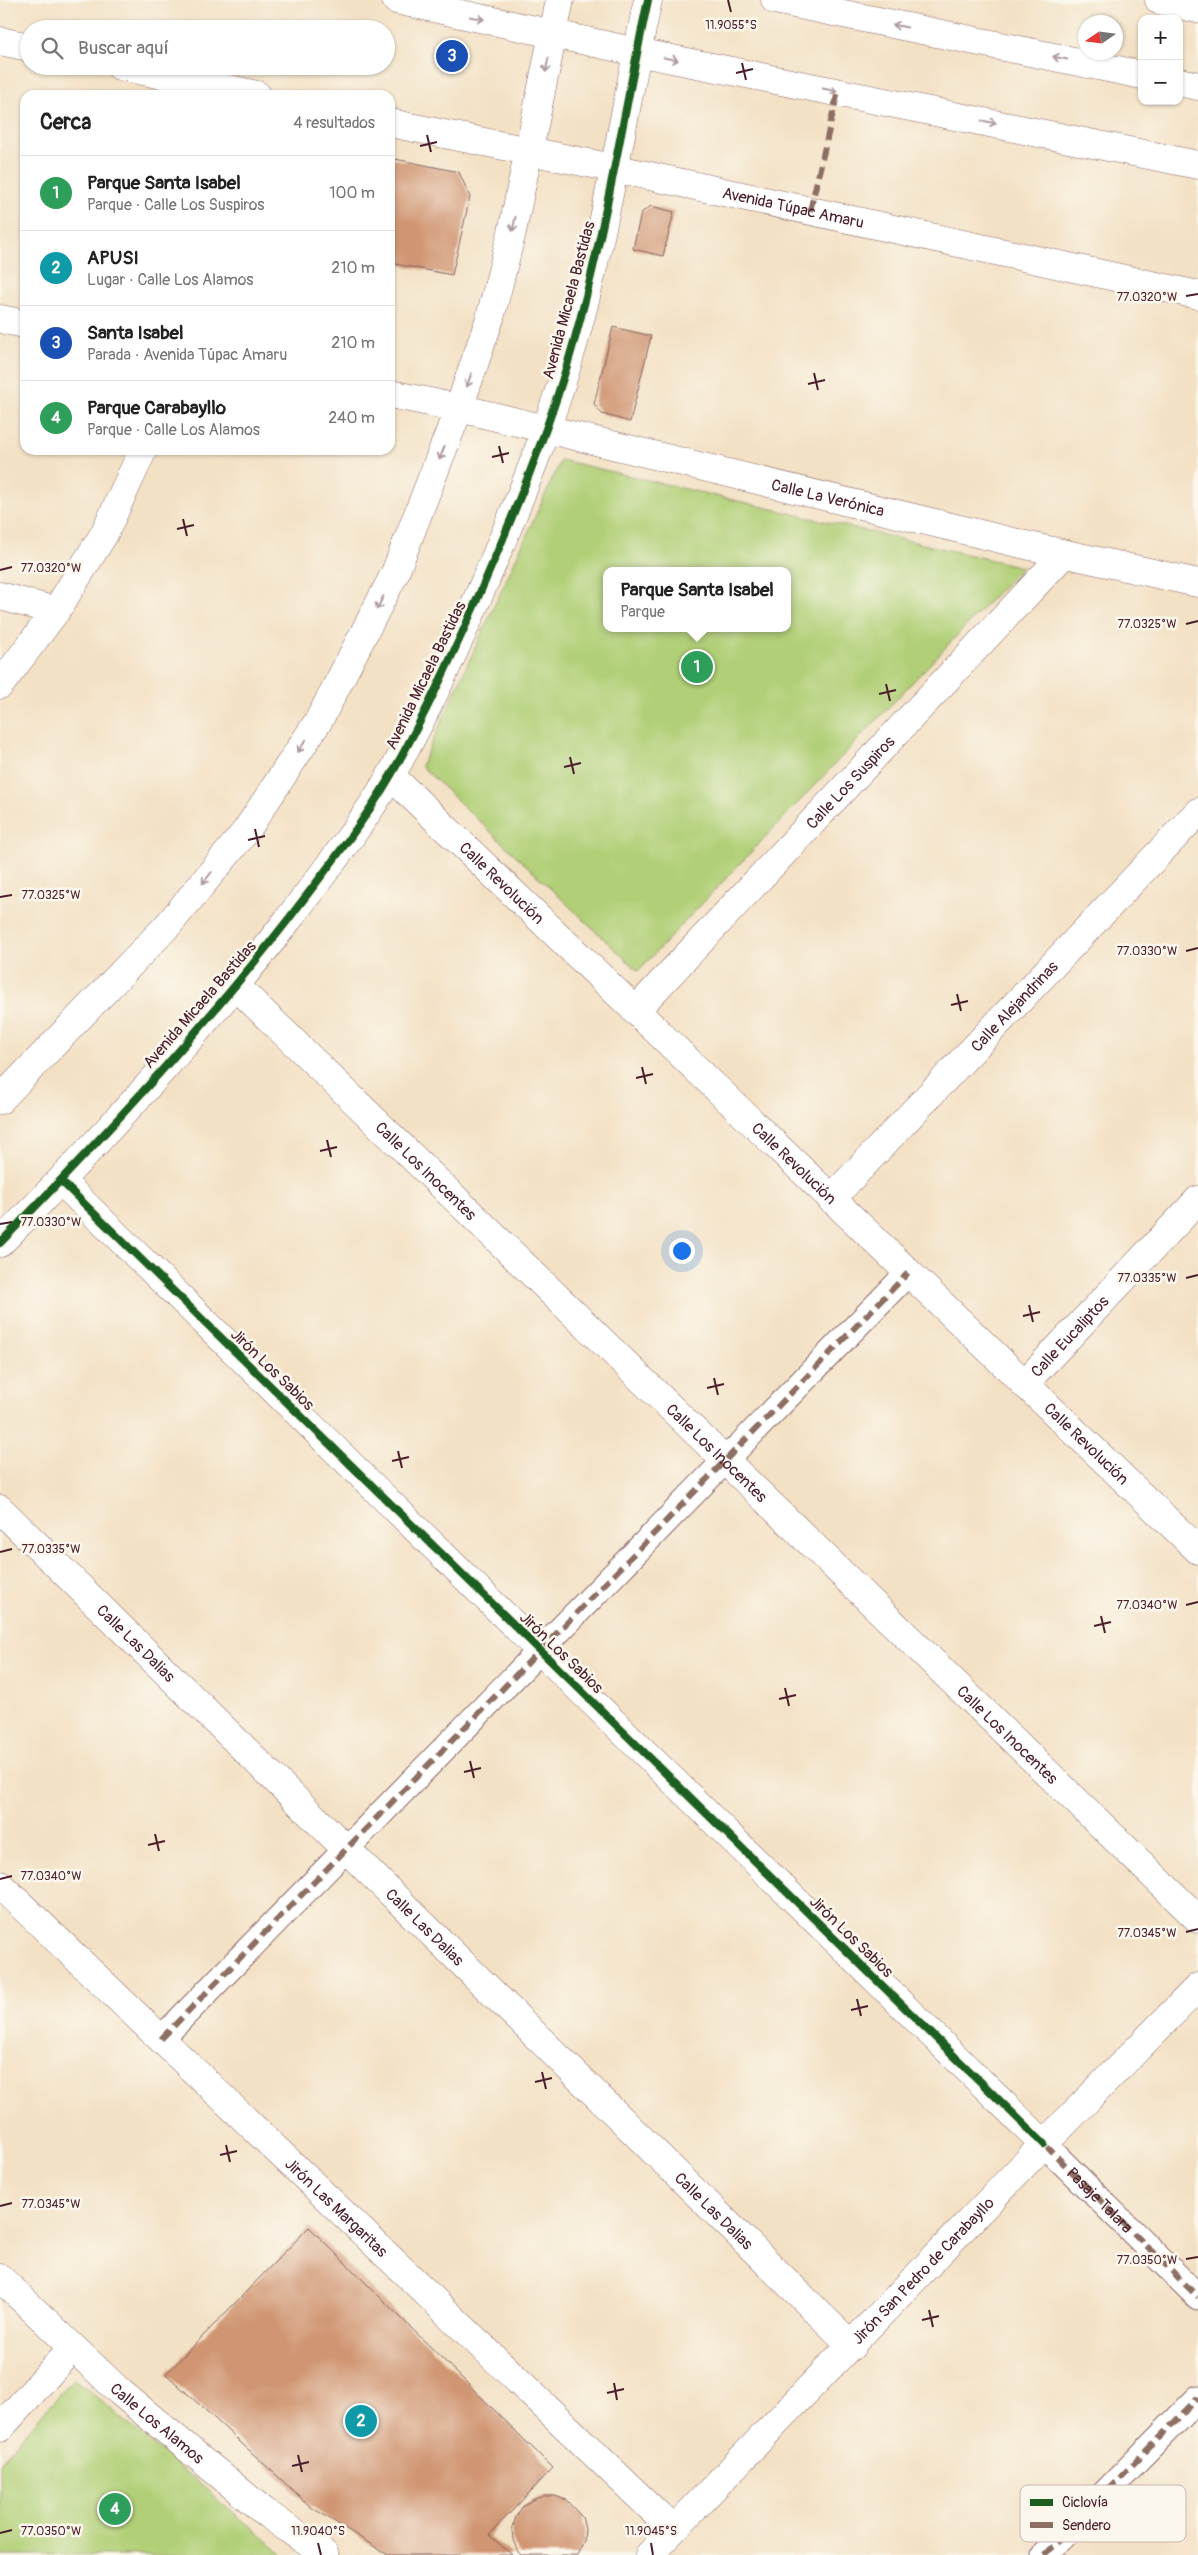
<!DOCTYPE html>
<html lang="es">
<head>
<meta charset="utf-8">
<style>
	body { margin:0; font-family:Pangolin,sans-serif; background:#f2f2f2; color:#222 }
	.controls { position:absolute; right:15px; top:15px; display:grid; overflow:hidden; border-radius:10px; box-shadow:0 1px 4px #0004 }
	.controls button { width:45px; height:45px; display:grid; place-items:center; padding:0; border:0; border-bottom:1px solid #e0e0e0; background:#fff; color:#222; font:25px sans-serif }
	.compass { position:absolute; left:1078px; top:15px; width:45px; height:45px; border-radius:50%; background:#fff; box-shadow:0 1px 4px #0004; rotate:257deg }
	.you { position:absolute; left:681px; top:1250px; width:18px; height:18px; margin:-12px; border:4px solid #fff; border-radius:50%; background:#1a73e8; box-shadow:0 0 0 8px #1a73e833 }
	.badge { display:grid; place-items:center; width:32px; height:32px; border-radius:50%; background:#0b8043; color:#fff; font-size:16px; font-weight:700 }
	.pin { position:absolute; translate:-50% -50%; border:2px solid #fff; box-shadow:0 1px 5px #0006 }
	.popup { position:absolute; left:603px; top:567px; width:188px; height:65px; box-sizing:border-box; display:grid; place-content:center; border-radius:10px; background:#fff; filter:drop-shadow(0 1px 4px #0005); font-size:16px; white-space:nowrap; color:#767676 }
	.popup b { font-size:19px; color:#222 }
	.popup::after { content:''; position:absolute; left:50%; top:100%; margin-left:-10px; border:10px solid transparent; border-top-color:#fff }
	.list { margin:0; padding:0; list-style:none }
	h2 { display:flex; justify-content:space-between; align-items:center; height:65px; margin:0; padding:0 20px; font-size:21px }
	h2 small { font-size:16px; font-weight:400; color:#767676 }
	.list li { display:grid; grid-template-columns:32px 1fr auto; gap:15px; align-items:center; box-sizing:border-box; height:75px; padding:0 20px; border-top:1px solid #e0e0e0 }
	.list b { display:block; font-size:19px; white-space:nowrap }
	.list p { margin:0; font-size:16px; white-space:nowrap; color:#767676 }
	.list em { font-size:16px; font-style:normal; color:#767676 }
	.icon { flex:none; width:28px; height:28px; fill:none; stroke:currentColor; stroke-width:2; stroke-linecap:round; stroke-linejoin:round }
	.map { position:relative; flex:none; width:1198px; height:2555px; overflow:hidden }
	.search { position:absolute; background:#fff; box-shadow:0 1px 4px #0004; left:20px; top:20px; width:375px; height:55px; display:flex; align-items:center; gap:12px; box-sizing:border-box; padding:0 18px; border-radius:28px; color:#767676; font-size:19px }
	.panel { position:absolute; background:#fff; box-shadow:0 1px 4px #0004; left:20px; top:90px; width:375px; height:365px; border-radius:15px }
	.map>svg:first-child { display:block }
	.green { fill:#b0cf76; stroke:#7d7750; fill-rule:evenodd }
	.building { fill:#d09673 }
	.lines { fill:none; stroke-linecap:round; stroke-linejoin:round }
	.pedestrian-casing { stroke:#856361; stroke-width:27 }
	.minor-casing { stroke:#856361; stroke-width:29 }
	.tertiary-casing { stroke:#856361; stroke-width:29 }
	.trunk-casing { stroke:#856361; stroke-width:29 }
	.pedestrian { stroke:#fff; stroke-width:25 }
	.minor { stroke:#fff; stroke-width:28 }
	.tertiary { stroke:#fff; stroke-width:28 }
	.trunk { stroke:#fff; stroke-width:28 }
	.quiet { stroke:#8d6e63; stroke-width:6; stroke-dasharray:12 6; stroke-linecap:butt }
	.cycleway-casing { stroke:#fbf7ec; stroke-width:11 }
	.cycleway { stroke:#1b5e20; stroke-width:8 }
	.oneway { stroke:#ae9aa0 }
	.ticks { fill:none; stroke:#4a1f2b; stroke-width:2 }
	.labels { text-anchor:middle; stroke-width:5; stroke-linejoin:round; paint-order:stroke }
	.street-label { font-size:16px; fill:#4a1f2b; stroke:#fbf7ec }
	.key { fill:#fbf7ec; stroke:#c6b6b2; stroke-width:1 }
	.key-label { font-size:14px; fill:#4a1f2b }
	.ticks-label { font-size:12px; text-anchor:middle; fill:#4a1f2b; stroke:#fbf7ec; stroke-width:5; stroke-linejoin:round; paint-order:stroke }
</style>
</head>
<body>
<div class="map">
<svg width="1198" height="2555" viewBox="0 0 1198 2555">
	<rect width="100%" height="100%" fill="#fbf7ec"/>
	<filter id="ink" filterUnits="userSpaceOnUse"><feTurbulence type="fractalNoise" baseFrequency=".02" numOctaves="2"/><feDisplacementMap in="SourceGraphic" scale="10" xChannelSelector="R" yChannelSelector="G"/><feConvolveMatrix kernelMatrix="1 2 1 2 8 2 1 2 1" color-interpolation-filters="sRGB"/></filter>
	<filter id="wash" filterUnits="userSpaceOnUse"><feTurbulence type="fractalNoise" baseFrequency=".0096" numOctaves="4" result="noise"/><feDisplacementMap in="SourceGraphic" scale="20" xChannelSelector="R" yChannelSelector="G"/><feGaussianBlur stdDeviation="1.12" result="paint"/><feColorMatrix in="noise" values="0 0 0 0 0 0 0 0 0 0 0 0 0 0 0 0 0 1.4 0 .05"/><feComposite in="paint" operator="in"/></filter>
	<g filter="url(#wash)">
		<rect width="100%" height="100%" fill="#f3e1c5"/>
		<!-- green -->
		<g class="green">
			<path d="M561,460L1022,567L638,971L421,766ZM607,571H787V628H607Z"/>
			<polygon points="74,2378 284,2555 0,2555 0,2462"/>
		</g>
		<g id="blocks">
			<!-- building -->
			<g class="building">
				<polygon points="390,158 459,172 470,197 452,275 390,263"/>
				<polygon points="651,206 674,212 663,256 633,249 641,213"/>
				<polygon points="613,327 651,336 630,422 602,414 594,404"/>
				<polygon points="309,2227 553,2468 489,2535 512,2555 388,2555 311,2507 166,2374"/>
				<polygon points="543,2496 555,2496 566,2500 582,2517 585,2529 584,2541 577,2555 521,2555 518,2552 513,2540 512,2529 516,2517 522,2507 532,2500"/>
			</g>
		</g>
	</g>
	<g filter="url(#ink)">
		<use href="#blocks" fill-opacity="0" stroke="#856361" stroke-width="1"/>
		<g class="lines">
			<defs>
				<g id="pedestrian">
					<polyline points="161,2039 908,1273"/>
					<polyline points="1044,2144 1198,2297"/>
					<polyline points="1044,2555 1198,2398"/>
				</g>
				<g id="minor">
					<polyline points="1159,0 1198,9"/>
					<polyline points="0,41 29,47"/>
					<polyline points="120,66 257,95"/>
					<path id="s1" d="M390,123L613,168L1198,295"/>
					<polyline points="0,319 25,324"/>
					<path id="s2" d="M390,394L459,408L1030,546L1198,583"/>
					<polyline points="0,596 56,611"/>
					<polyline points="0,685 56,611 104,534 143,450"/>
					<path id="s3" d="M391,776L1198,1550"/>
					<path id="s4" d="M236,986L1198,1919"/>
					<path id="s5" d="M635,1011L1064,554"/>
					<polyline points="61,1181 1044,2144"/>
					<path id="s6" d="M831,1199L1198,812"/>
					<path id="s7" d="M1024,1384L1198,1200"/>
					<path id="s8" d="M0,1509L852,2346"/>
					<path id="s9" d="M0,1885L673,2529"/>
					<path id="s10" d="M0,2278L120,2392L266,2513L325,2555"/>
					<polyline points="0,2428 72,2348"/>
					<path id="s11" d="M649,2555L1044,2144L1198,1987"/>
				</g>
				<g id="tertiary">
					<polyline points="0,1100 169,924 246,831 319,720 395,573 459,408 490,318 512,232 560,0"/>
					<path d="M0,1243C100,1141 199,1034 287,921C322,875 362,825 391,775C428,711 459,642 488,574C521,497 553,418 575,338C606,227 624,112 648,0"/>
				</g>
				<g id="trunk">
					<polyline points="396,0 637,52 1198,165"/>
					<polyline points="775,0 1142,75"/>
					<polyline points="1179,82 1198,86"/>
				</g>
			</defs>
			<!-- pedestrian casing -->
			<use href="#pedestrian" class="pedestrian-casing"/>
			<!-- minor casing -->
			<use href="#minor" class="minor-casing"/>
			<!-- tertiary casing -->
			<use href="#tertiary" class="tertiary-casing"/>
			<!-- trunk casing -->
			<use href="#trunk" class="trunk-casing"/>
			<!-- pedestrian -->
			<use href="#pedestrian" class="pedestrian"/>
			<!-- minor -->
			<use href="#minor" class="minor"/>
			<!-- tertiary -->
			<use href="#tertiary" class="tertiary"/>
			<!-- trunk -->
			<use href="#trunk" class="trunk"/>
			<!-- quiet -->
			<g class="quiet">
				<polyline points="810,211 838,91"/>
				<polyline points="161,2039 908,1273"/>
				<path id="s12" d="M1044,2144L1198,2297"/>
				<polyline points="1044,2555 1198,2398"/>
			</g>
			<defs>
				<g id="cycleway">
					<polyline points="61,1181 1044,2144"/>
					<path d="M0,1243C100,1141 199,1034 287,921C322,875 362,825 391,775C428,711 459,642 488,574C521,497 553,418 575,338C606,227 624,112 648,0"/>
				</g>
			</defs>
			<!-- cycleway casing -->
			<use href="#cycleway" class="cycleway-casing"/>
			<!-- cycleway -->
			<use href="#cycleway" class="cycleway"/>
		</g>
		<!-- one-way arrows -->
		<defs><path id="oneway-shaft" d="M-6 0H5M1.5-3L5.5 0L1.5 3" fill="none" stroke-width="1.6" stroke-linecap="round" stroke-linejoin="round" transform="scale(1.25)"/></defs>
		<g class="oneway">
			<use href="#oneway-shaft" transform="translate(477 18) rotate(12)"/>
			<use href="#oneway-shaft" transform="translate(900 26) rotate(-169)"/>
			<use href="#oneway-shaft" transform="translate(1060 58) rotate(-169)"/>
			<use href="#oneway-shaft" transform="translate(671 59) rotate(11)"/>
			<use href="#oneway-shaft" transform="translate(547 65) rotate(102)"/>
			<use href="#oneway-shaft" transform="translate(830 90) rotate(11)"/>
			<use href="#oneway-shaft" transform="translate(989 122) rotate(11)"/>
			<use href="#oneway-shaft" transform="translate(514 224) rotate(102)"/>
			<use href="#oneway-shaft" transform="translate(469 380) rotate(109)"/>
			<use href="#oneway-shaft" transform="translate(442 453) rotate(111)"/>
			<use href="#oneway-shaft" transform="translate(380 603) rotate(117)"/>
			<use href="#oneway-shaft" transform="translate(302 746) rotate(124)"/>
			<use href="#oneway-shaft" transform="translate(207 878) rotate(129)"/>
		</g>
	</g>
	<!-- ticks -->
	<path class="ticks" d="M728,0L731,12M742,63L746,80M736,73L753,69M427,135L431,152M420,146L437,142M1186,296L1198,294M814,373L818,390M808,384L825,380M499,446L503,463M492,457L509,453M183,519L187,536M177,529L194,525M0,570L12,567M1186,624L1198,621M886,684L890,701M879,694L896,690M570,757L574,774M564,767L581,763M255,829L259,847M248,840L265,836M0,897L12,895M1186,951L1198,948M957,994L961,1011M951,1005L968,1001M642,1067L646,1084M636,1078L653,1074M327,1140L331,1157M320,1151L337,1147M0,1224L12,1222M1186,1278L1198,1275M1029,1305L1033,1322M1023,1316L1040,1312M714,1378L718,1395M707,1388L724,1384M398,1451L402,1468M392,1461L409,1457M0,1552L12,1549M1186,1605L1198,1602M1101,1616L1105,1633M1094,1626L1111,1622M785,1688L789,1706M779,1699L796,1695M470,1761L474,1778M464,1772L481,1768M155,1834L159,1851M148,1845L165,1841M0,1879L12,1876M1186,1932L1198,1929M857,1999L861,2016M851,2010L868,2006M542,2072L546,2089M535,2082L552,2078M226,2145L230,2162M220,2155L237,2151M0,2206L12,2203M1186,2259L1198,2257M929,2310L933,2327M922,2320L939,2316M614,2383L617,2400M607,2393L624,2389M298,2455L302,2472M292,2466L309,2462M0,2533L12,2530M318,2543L321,2555M651,2543L653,2555"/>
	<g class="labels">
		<!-- street labels -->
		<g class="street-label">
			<text dy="6" stroke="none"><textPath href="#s1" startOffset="412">Avenida Túpac Amaru</textPath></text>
			<text transform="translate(568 300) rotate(-75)" y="6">Avenida Micaela Bastidas</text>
			<text dy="6" stroke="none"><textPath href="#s2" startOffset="450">Calle La Verónica</textPath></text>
			<text transform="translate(425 675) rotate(-64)" y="6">Avenida Micaela Bastidas</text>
			<text dy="6" stroke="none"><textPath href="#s5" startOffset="314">Calle Los Suspiros</textPath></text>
			<text dy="6" stroke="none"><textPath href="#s3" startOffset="154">Calle Revolución</textPath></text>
			<text transform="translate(199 1004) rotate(-49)" y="6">Avenida Micaela Bastidas</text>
			<text dy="6" stroke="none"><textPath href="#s6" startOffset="266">Calle Alejandrinas</textPath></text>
			<text dy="6" stroke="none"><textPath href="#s3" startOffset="559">Calle Revolución</textPath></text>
			<text dy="6" stroke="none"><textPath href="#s4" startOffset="265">Calle Los Inocentes</textPath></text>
			<text dy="6" stroke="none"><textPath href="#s7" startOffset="66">Calle Eucaliptos</textPath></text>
			<text transform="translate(273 1369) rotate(44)" y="6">Jirón Los Sabios</text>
			<text dy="6" stroke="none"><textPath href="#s3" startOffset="964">Calle Revolución</textPath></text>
			<text dy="6" stroke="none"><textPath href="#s4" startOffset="670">Calle Los Inocentes</textPath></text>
			<text dy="6" stroke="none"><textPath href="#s8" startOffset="191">Calle Las Dalias</textPath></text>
			<text transform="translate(562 1652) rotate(44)" y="6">Jirón Los Sabios</text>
			<text dy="6" stroke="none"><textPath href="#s4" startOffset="1075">Calle Los Inocentes</textPath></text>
			<text dy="6" stroke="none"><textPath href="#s8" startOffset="596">Calle Las Dalias</textPath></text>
			<text transform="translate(852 1936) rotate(44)" y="6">Jirón Los Sabios</text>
			<text dy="6" stroke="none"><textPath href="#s12" startOffset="79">Pasaje Talara</textPath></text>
			<text dy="6" stroke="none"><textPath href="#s9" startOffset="466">Jirón Las Margaritas</textPath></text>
			<text dy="6" stroke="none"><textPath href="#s8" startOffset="1001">Calle Las Dalias</textPath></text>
			<text dy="6" stroke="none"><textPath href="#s11" startOffset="395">Jirón San Pedro de Carabayllo</textPath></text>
			<text dy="6" stroke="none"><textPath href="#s10" startOffset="214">Calle Los Alamos</textPath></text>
		</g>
	</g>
	<!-- legend -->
	<rect x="1020" y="2485" width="166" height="57" rx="8" class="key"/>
	<rect x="1030" y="2499" width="23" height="7" fill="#1b5e20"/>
	<rect x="1030" y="2522" width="23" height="6" fill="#8d6e63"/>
	<g class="key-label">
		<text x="1062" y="2507">Ciclovía</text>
		<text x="1062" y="2530">Sendero</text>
	</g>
	<g class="ticks-label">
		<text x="731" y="29">11.9055°S</text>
		<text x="1147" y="301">77.0320°W</text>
		<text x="51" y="572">77.0320°W</text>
		<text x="1147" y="628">77.0325°W</text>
		<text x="51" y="899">77.0325°W</text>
		<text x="1147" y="955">77.0330°W</text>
		<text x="51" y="1226">77.0330°W</text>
		<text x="1147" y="1282">77.0335°W</text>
		<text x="51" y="1553">77.0335°W</text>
		<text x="1147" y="1609">77.0340°W</text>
		<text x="51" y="1880">77.0340°W</text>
		<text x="1147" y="1937">77.0345°W</text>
		<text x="51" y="2208">77.0345°W</text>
		<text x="1147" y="2264">77.0350°W</text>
		<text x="318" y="2535">11.9040°S</text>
		<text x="651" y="2535">11.9045°S</text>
		<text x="51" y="2535">77.0350°W</text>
	</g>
</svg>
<div class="controls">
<button>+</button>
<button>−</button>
</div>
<svg class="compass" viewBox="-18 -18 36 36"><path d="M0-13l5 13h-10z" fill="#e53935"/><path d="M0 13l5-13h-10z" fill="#767676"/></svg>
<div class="you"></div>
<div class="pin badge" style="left:697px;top:667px;background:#2e9e5b">1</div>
<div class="popup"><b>Parque Santa Isabel</b>Parque</div>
<div class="pin badge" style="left:361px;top:2421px;background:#0f9aa8">2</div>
<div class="pin badge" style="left:452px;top:56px;background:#1a4fb4">3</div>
<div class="pin badge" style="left:115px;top:2509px;background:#2e9e5b">4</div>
<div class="search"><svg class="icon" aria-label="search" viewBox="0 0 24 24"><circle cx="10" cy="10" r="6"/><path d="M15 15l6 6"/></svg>Buscar aquí</div>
<section class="panel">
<h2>Cerca<small>4 resultados</small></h2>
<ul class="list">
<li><span class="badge" style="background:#2e9e5b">1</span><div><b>Parque Santa Isabel</b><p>Parque · Calle Los Suspiros</p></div><em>100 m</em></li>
<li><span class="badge" style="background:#0f9aa8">2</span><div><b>APUSI</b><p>Lugar · Calle Los Alamos</p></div><em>210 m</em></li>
<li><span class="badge" style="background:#1a4fb4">3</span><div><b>Santa Isabel</b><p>Parada · Avenida Túpac Amaru</p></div><em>210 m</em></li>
<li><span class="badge" style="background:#2e9e5b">4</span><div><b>Parque Carabayllo</b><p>Parque · Calle Los Alamos</p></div><em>240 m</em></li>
</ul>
</section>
</div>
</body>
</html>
